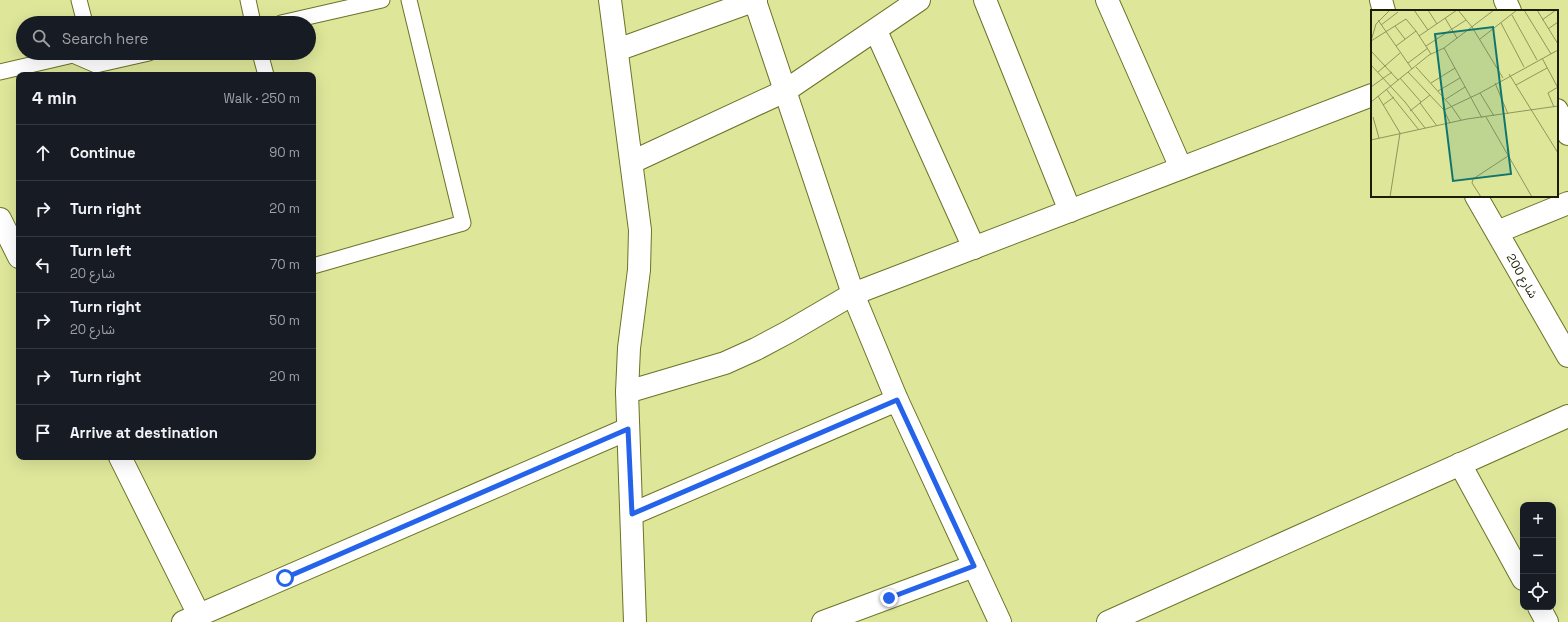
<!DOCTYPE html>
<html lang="en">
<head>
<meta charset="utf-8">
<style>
	body { margin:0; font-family:"Space Grotesk","Noto Sans Arabic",sans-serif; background:#20242c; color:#f1f3f6 }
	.controls { position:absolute; right:12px; bottom:12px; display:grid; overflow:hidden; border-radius:8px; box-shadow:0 4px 16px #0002 }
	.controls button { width:36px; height:36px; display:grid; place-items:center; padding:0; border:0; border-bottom:1px solid #363941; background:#171b24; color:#f1f3f6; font:20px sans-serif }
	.stop { position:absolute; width:12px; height:12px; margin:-9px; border:3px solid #2563eb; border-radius:50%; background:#fff }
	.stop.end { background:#2563eb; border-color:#fff; box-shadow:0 1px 4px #0008 }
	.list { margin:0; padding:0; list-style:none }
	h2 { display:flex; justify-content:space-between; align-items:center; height:52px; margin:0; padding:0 16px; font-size:17px }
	h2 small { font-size:13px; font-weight:400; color:#9ea1a6 }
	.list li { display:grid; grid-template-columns:26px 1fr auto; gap:12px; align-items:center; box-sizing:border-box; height:56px; padding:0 16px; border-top:1px solid #363941 }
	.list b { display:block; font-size:15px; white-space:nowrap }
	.list p { margin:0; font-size:13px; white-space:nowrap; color:#9ea1a6 }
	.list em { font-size:13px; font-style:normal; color:#9ea1a6 }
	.icon { flex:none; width:22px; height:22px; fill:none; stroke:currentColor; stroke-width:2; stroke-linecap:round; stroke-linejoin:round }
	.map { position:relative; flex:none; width:1568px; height:622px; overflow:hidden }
	.search { position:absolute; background:#171b24; box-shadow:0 4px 16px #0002; left:16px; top:16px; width:300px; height:44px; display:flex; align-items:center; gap:10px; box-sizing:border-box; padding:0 14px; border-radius:22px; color:#9ea1a6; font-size:15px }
	.panel { position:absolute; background:#171b24; box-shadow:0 4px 16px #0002; left:16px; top:72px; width:300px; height:388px; border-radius:8px }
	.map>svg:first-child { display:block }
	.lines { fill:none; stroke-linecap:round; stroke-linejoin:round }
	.lane-casing { stroke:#6c7227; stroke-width:17 }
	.street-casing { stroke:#6c7227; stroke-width:24 }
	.lane { stroke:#fff; stroke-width:15 }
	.street { stroke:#fff; stroke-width:22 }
	.route { stroke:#2563eb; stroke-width:5 }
	.labels { text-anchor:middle; stroke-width:3; stroke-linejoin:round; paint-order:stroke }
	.street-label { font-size:12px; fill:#1c1e01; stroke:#fff }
	.inset-road { fill:none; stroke:#90965c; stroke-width:1 }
	.view { fill:#0f766e; fill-opacity:0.15; stroke:#0f766e; stroke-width:2 }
	.inset-edge { fill:none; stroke:#1c1e01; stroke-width:2 }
</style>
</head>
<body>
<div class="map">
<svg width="1568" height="622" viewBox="0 0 1568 622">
	<rect width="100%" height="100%" fill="#dde699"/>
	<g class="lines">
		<defs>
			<g id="lane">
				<polyline points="79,0 85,23"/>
				<polyline points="248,0 253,23"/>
				<polyline points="281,23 382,0"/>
				<polyline points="260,53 266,75"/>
				<polyline points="0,72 73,55 96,65 149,53"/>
				<polyline points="313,266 463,223 409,0"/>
			</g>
			<g id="street">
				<polyline points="610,0 640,230 639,270 629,348 627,392 635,622"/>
				<polyline points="985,0 1070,211"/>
				<polyline points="1107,0 1181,168"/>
				<polyline points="1381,0 1384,11"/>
				<polyline points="1505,0 1510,11"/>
				<polyline points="755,1 853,294 897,400"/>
				<polyline points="876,31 974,248"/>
				<polyline points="617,50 756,0"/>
				<polyline points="1557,110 1568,134"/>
				<polyline points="632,162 785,91 919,0"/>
				<polyline points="1476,196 1568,356"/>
				<polyline points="0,219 19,257"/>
				<polyline points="1497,232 1568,203"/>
				<polyline points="627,392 725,363 756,349 788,332 853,294 1372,95"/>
				<polyline points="120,457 199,615"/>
				<polyline points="1460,464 1523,579"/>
				<polyline points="632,514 897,400 1000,622"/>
				<polyline points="1539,607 1547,622"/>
				<polyline points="183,622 628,429"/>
				<polyline points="823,622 974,566"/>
				<polyline points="1108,622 1568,416"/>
			</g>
		</defs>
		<!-- lane casing -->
		<use href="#lane" class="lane-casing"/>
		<!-- street casing -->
		<use href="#street" class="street-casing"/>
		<!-- lane -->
		<use href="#lane" class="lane"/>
		<!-- street -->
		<use href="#street" class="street"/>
	</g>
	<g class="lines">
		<!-- route -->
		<polyline class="route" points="285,578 628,429 632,514 897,400 974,566 889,598"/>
	</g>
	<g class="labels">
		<!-- street labels -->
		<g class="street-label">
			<text transform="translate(1522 276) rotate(60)" y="4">شارع 200</text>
		</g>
	</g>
	<!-- overview -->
	<g transform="translate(1371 10)">
		<rect width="187" height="187" fill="#dde699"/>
		<path class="inset-road" d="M43,0L57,20M57,0L66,14M87,0L101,17L132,68M153,0L180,44M166,0L187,34M141,5L166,50M74,8L86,28M7,10L41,59M171,10L185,0M130,13L153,57M10,15L27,2M24,16L34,29M177,19L187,12M48,26L86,0M109,29L146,0M0,31L35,9L45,21M0,31L5,14L19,0M25,36L45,21L60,44M55,36L95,10M73,38L111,108M0,41L27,70M171,48L187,78M37,53L57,38M0,55L34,92L54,118M45,57L81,97L90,110M7,62L29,43M37,62L73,100L79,113M138,64L187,143M29,68L50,92M60,73L84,58M124,73L137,104M145,75L176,58M0,77L21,62M15,79L48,120M67,81L89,68M7,86L29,123L19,187M75,89L94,77M0,92L58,45L73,38L123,0M49,93L66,116M12,95L23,87M183,97L177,83L187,77M73,100L109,83M39,101L59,85M123,106L109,83L187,40M2,107L8,128M115,107L161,187M0,130L96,109L187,96M110,187L101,173L102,169L137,146"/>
		<path class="view" d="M122,17L140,164L82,171L64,24Z"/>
		<rect width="187" height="187" class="inset-edge"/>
	</g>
</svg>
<div class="controls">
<button>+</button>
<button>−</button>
<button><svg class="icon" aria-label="locate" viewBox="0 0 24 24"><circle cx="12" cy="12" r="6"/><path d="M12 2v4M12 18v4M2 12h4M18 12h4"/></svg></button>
</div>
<div class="stop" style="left:285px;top:578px"></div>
<div class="stop end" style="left:889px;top:598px"></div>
<div class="search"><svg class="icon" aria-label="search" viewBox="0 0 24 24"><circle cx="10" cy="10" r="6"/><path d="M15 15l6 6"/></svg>Search here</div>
<section class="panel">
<h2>4 min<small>Walk · 250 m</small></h2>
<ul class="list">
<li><svg class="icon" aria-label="ahead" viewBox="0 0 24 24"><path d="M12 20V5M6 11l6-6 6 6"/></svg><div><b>Continue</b></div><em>90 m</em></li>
<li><svg class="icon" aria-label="right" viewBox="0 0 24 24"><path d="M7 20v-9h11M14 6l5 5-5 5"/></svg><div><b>Turn right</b></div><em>20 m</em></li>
<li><svg class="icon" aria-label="left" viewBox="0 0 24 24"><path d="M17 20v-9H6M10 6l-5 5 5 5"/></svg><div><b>Turn left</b><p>شارع 20</p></div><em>70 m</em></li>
<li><svg class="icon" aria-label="right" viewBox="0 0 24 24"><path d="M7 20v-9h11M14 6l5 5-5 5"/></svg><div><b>Turn right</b><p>شارع 20</p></div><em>50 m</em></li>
<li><svg class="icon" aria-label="right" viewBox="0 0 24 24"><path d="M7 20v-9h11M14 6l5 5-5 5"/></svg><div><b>Turn right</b></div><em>20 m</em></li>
<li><svg class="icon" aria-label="arrive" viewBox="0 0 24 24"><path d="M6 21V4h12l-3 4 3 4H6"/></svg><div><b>Arrive at destination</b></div></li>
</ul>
</section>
</div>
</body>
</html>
